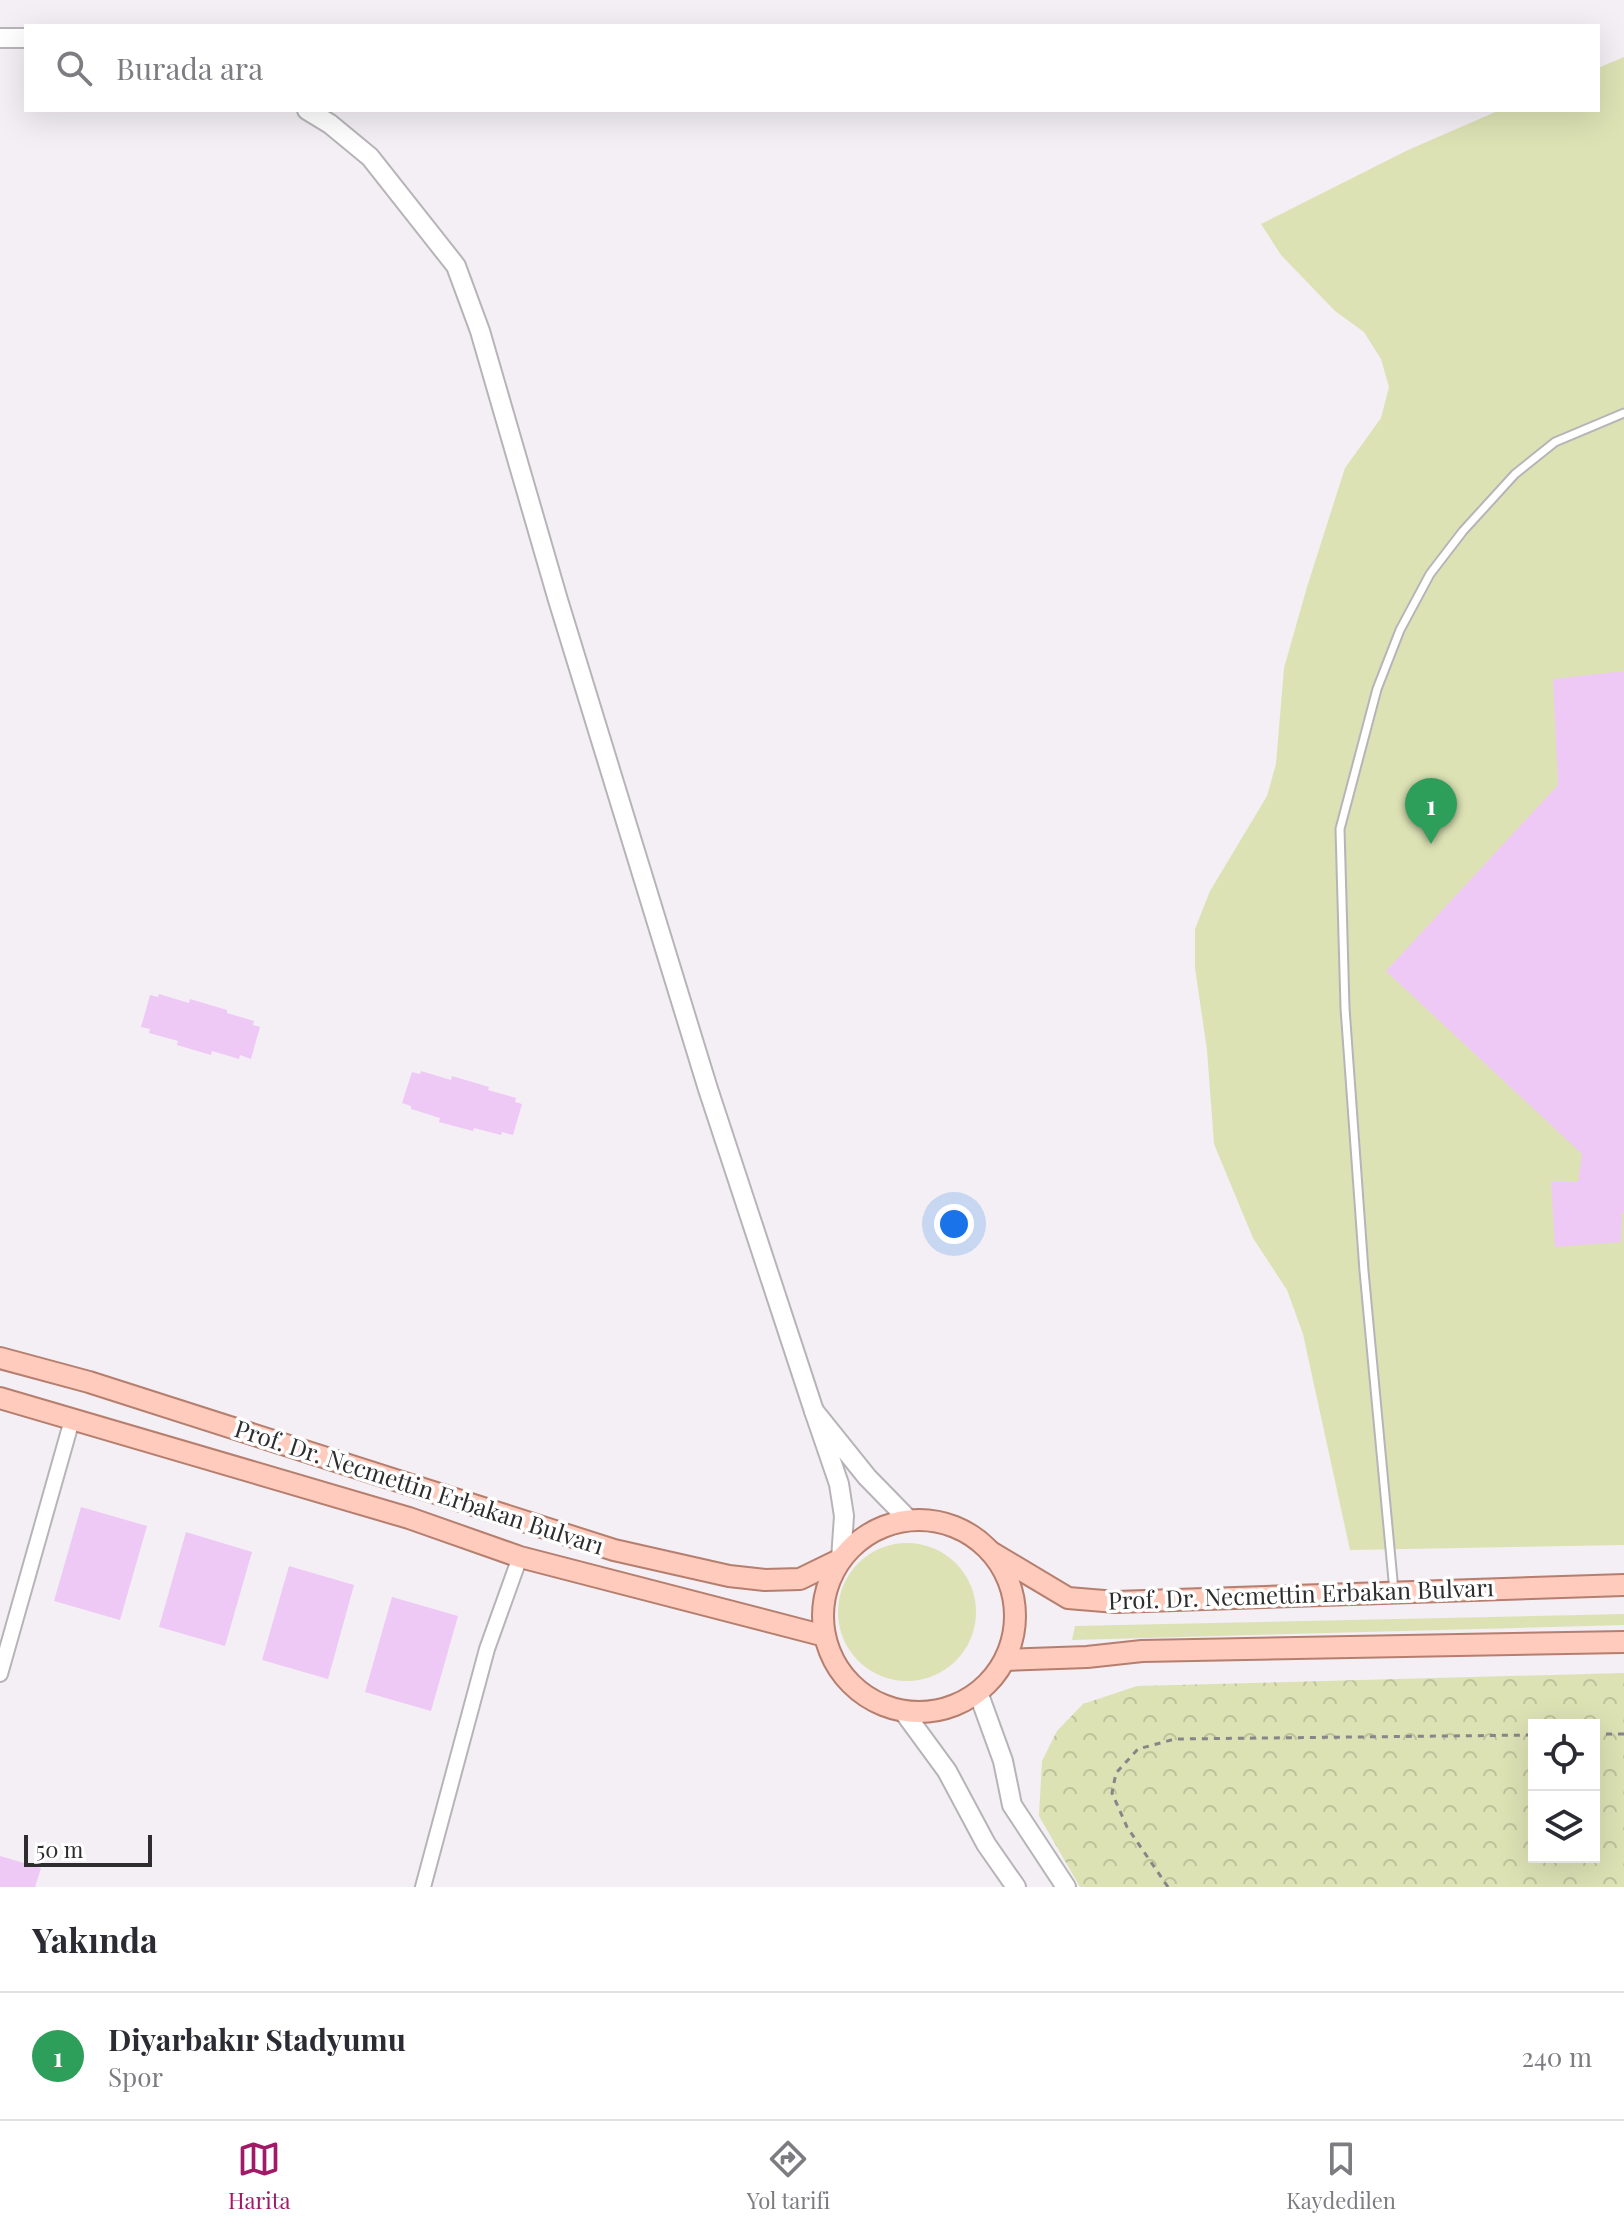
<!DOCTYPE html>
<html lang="tr">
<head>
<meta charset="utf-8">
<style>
	body { margin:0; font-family:"Playfair Display",serif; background:#f2f2f3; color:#2b2b33 }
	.controls { position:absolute; right:24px; bottom:24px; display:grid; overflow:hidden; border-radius:0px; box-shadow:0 8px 32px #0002 }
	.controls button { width:72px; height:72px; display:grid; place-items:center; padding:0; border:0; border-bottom:2px solid #e1e1e2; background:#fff; color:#2b2b33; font:40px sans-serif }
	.scale { position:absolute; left:24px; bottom:20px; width:128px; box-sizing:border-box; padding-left:8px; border:4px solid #2e2d2e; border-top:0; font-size:22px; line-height:28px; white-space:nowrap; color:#2e2d2e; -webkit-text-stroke:6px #fff; paint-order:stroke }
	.you { position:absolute; left:954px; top:1224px; width:28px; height:28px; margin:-20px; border:6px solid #fff; border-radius:50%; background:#1a73e8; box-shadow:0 0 0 12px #1a73e833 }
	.badge { display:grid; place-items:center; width:52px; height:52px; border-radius:50%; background:#a01a68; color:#fff; font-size:26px; font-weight:700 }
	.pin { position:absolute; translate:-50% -66px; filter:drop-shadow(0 2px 4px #0008) }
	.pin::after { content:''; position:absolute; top:42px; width:28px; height:24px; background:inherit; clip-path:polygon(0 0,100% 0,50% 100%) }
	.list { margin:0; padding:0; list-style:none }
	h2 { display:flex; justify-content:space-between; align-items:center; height:104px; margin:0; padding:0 32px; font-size:34px }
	h2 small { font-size:26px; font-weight:400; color:#7c7c81 }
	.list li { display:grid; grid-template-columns:52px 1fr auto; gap:24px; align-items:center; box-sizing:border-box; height:128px; padding:0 32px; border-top:2px solid #e1e1e2 }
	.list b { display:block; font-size:30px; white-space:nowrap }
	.list p { margin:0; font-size:26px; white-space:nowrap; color:#7c7c81 }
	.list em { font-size:26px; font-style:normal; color:#7c7c81 }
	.icon { flex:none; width:44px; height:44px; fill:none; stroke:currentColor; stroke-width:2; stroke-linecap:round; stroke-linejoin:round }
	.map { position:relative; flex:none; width:1624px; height:1887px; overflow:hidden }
	.search { position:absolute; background:#fff; box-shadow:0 8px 32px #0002; left:24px; right:24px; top:24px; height:88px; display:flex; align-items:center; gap:20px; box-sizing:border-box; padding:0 28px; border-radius:0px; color:#7c7c81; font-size:30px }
	.sheet { height:232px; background:#fff }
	nav { display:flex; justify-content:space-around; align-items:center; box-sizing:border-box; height:112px; border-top:2px solid #e1e1e2; background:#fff; font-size:22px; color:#7c7c81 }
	nav a { display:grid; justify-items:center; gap:4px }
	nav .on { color:#a01a68 }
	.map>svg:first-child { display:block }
	.green { fill:#dce2b4 }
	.forest { fill:url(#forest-crowns); fill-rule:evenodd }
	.building { fill:#efc9f6 }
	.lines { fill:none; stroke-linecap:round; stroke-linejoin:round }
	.lane-casing { stroke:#b7b4b8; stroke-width:11 }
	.street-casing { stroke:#b7b4b8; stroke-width:18 }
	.secondary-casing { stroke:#b7b4b8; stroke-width:22 }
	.primary-casing { stroke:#b57e6e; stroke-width:24 }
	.path { stroke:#878588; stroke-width:3; stroke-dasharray:6 6; stroke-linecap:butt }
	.lane { stroke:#fff; stroke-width:7 }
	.street { stroke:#fff; stroke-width:14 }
	.secondary { stroke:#fff; stroke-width:18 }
	.primary { stroke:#fecbbd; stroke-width:20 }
	.labels { text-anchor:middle; stroke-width:7; stroke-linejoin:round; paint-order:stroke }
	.street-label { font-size:24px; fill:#2e2d2e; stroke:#fff }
</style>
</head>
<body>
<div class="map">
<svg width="1624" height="1887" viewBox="0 0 1624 1887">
	<defs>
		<pattern id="forest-crowns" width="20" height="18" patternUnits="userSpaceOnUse" patternTransform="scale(2)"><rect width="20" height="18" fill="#dce2b4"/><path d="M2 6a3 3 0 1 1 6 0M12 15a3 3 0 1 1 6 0" fill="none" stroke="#bdc29b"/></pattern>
	</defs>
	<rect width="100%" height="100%" fill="#f3eff4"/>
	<!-- green -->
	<g class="green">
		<polygon points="1624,57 1624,1545 1350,1550 1303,1334 1287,1290 1253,1238 1214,1144 1207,1050 1195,968 1195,929 1210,891 1267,796 1276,764 1284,668 1307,587 1345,468 1381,418 1389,387 1381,359 1364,332 1335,311 1281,255 1261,224 1408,150 1500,110 1598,110 1598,68"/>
		<circle cx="907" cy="1612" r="69"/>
		<polygon points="1624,1614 1624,1625 1072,1640 1075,1626"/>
	</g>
	<!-- forest -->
	<path class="forest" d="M1624,1673V1887H1080L1039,1816L1042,1761L1057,1731L1083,1704L1137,1686ZM1534,1725H1594V1857H1534Z"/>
	<!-- building -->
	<g class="building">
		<polygon points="1624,671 1624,1213 1622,1213 1621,1242 1555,1247 1551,1182 1578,1182 1582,1154 1386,971 1558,785 1553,679"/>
		<polygon points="159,994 189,1003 190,999 227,1010 227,1013 254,1021 253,1025 260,1027 251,1059 240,1055 239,1059 212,1051 211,1055 177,1045 178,1041 149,1033 150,1029 141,1027 150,995 158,997"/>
		<polygon points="421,1071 451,1080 452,1076 489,1087 488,1090 516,1098 515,1102 522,1104 513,1135 502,1132 501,1135 474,1128 473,1131 439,1122 440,1118 411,1109 411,1106 402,1103 412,1072 420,1074"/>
		<polygon points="81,1507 147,1526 120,1620 54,1601"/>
		<polygon points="186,1532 252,1552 225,1646 159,1627"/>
		<polygon points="289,1566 354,1585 328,1679 262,1660"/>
		<polygon points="392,1597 458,1616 431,1711 365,1692"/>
		<polygon points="0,1856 41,1868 35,1887 0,1887"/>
	</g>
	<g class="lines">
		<defs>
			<polyline id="lane" points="1394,1591 1364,1271 1345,1008 1340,829 1377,689 1400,630 1430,574 1463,531 1515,474 1555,442 1624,413"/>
			<g id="street">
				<polyline points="0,1674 72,1420"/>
				<polyline points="423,1887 487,1649 520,1557"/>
			</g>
			<g id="secondary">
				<polyline points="0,38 26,38"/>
				<polyline points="307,110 330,124 370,157 456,266 480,331 558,600 708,1089 814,1411"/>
				<polyline points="841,1559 844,1516 839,1484 814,1411 867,1477 909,1520"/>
				<polyline points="978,1692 1003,1761 1012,1805 1066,1887"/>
				<polyline points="903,1711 947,1771 986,1844 1016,1887"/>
			</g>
			<g id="primary">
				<polyline points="0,1358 89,1382 614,1550 729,1576 765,1580 800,1579 841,1559"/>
				<polyline points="0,1398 409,1518 520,1557 825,1636"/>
				<circle cx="919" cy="1616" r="96"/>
				<polyline points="991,1552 1068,1598 1116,1602 1624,1585"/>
				<polyline points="1005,1660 1087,1657 1142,1651 1624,1642"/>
			</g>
		</defs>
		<!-- lane casing -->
		<use href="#lane" class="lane-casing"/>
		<!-- street casing -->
		<use href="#street" class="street-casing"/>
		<!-- secondary casing -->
		<use href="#secondary" class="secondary-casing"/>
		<!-- primary casing -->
		<use href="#primary" class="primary-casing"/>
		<!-- path -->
		<g class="path">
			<polyline points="1594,1734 1624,1734"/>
			<polyline points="1168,1887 1127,1827 1112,1793 1116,1773 1138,1749 1175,1739 1534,1735"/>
		</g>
		<!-- lane -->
		<use href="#lane" class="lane"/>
		<!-- street -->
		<use href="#street" class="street"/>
		<!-- secondary -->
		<use href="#secondary" class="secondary"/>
		<!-- primary -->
		<use href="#primary" class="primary"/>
	</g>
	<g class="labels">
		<!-- street labels -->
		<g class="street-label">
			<text transform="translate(419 1488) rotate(18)" y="8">Prof. Dr. Necmettin Erbakan Bulvarı</text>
			<text transform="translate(1301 1595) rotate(-2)" y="8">Prof. Dr. Necmettin Erbakan Bulvarı</text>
		</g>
	</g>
</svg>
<div class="controls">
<button><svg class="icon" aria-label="locate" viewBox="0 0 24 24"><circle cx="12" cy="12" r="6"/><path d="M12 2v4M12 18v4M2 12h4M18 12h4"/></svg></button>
<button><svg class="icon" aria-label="layers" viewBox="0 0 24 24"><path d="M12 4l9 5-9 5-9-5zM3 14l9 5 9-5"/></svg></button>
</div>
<div class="scale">50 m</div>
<div class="you"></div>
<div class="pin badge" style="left:1431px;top:844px;background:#2e9e5b">1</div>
<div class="search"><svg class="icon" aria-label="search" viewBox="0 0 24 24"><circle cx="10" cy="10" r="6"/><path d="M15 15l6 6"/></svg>Burada ara</div>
</div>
<section class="sheet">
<h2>Yakında<small></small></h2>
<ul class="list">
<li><span class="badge" style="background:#2e9e5b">1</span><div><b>Diyarbakır Stadyumu</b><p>Spor</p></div><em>240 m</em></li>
</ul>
</section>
<nav>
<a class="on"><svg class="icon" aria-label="map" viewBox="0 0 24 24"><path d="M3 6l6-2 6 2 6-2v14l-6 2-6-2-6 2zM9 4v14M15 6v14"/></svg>Harita</a>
<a><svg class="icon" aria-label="directions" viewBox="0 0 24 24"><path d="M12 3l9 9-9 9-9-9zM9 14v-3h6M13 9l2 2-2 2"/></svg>Yol tarifi</a>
<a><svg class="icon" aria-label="saved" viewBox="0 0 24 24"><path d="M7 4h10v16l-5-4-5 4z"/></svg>Kaydedilen</a>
</nav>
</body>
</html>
